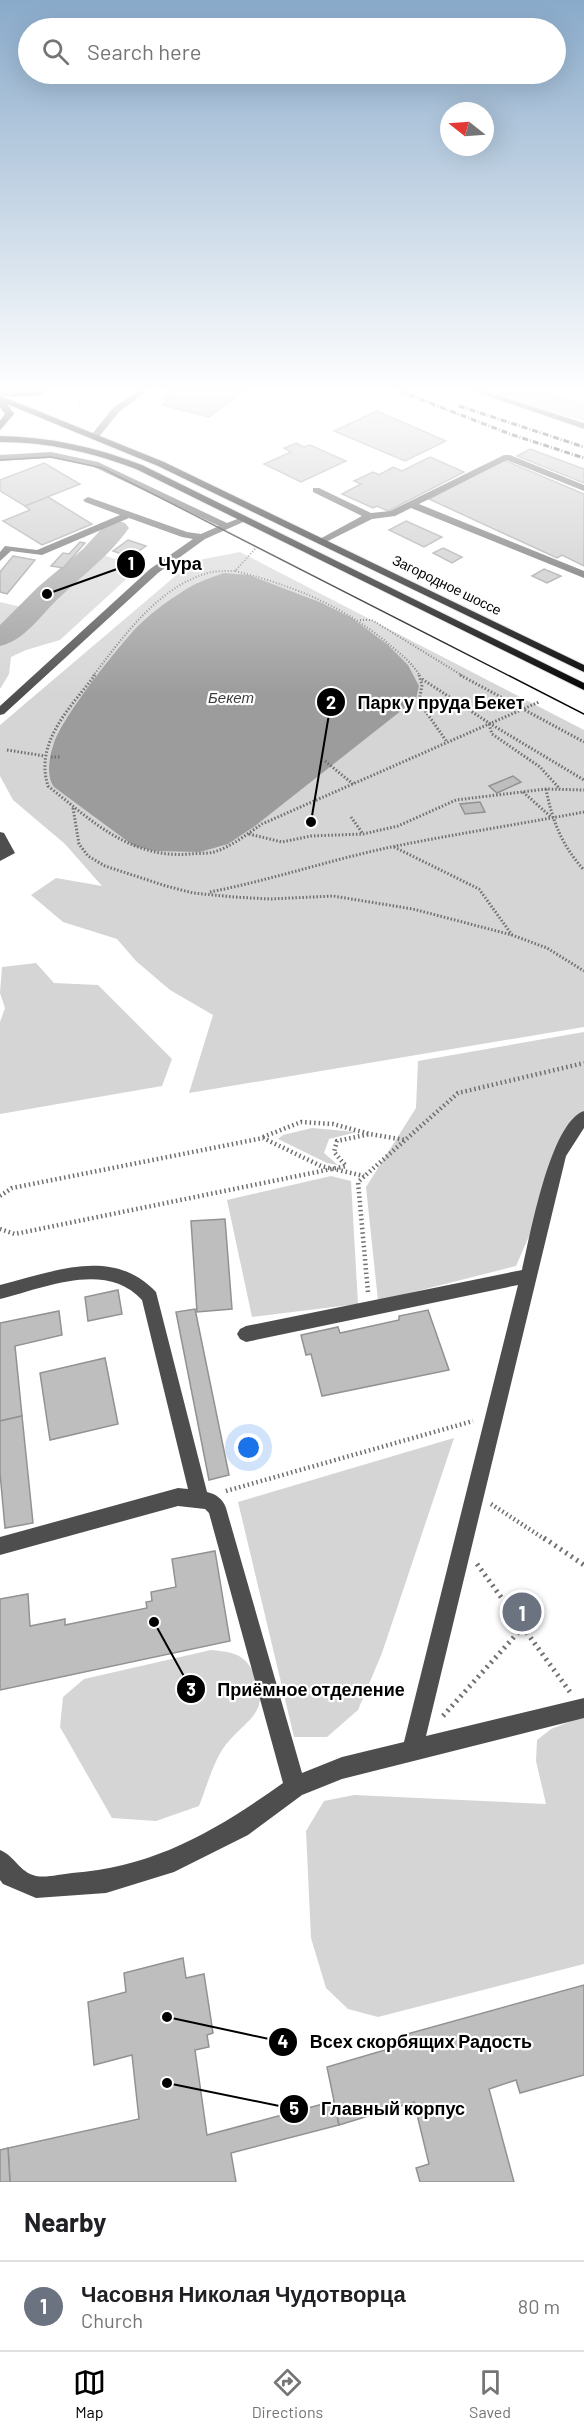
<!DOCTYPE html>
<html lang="en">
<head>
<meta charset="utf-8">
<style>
	body { margin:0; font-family:Barlow,sans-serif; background:#f6f6f6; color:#202124 }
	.compass { position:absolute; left:440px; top:102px; width:54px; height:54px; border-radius:50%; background:#fff; box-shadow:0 6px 24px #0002; rotate:287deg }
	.you { position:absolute; left:249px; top:1448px; width:21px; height:21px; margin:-15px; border:4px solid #fff; border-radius:50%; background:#1a73e8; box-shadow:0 0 0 9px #1a73e833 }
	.badge { display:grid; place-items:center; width:39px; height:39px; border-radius:50%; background:#000; color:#fff; font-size:20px; font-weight:700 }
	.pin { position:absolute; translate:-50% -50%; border:3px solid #fff; box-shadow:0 2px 6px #0006 }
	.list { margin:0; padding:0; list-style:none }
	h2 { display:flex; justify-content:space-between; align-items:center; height:78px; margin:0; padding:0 24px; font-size:26px }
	h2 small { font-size:20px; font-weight:400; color:#757577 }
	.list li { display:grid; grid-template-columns:39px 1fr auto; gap:18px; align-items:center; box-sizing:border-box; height:90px; padding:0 24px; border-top:2px solid #e0e0e0 }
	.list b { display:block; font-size:22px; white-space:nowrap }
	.list p { margin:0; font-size:20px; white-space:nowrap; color:#757577 }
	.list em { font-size:20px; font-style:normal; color:#757577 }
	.icon { flex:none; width:33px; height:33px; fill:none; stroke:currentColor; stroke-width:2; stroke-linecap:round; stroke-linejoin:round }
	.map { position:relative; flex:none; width:584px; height:2182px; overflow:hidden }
	.search { position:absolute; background:#fff; box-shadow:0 6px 24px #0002; left:18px; right:18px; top:18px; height:66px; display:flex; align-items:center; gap:15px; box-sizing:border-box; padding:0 21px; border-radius:33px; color:#757577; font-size:22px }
	.sheet { height:168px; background:#fff }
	nav { display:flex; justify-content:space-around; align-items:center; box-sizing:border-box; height:84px; border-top:2px solid #e0e0e0; background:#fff; font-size:16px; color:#757577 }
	nav a { display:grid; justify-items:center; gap:3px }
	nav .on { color:#000 }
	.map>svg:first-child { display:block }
	.green { fill:#d5d5d5 }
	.water { fill:#9c9c9c }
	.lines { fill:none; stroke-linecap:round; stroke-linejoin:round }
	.river { fill:#9c9c9c; fill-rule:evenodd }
	.building { fill:#bebebe; stroke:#929292; stroke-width:1.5 }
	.major-casing { stroke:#dbdbdb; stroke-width:2 }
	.path-far3 { stroke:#707070; stroke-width:2; stroke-dasharray:1 2; stroke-linecap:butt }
	.path-far2 { stroke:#707070; stroke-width:3; stroke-dasharray:1.5 2; stroke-linecap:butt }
	.path-far1 { stroke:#707070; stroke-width:4.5; stroke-dasharray:1.5 3; stroke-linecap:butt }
	.path { stroke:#707070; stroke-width:5; stroke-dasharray:2 4.5; stroke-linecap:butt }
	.minor { fill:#4e4e4e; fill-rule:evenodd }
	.major { fill:#000; fill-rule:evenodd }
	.tram { stroke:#000; stroke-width:1.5 }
	.rail { stroke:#000; stroke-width:3; stroke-dasharray:6 2 1 2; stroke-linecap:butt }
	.labels { text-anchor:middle; stroke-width:4.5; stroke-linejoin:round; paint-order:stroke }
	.far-street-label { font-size:14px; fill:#000; stroke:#fff }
	.far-water-label { font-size:15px; font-style:italic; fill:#3d3d3d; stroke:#fff }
	.leader { fill:none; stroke:#000; stroke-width:2 }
	.callout-dot { fill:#000; stroke:#fff; stroke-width:2 }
	.mark-label { font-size:18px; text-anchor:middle; font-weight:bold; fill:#fff }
	.callout-label { font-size:18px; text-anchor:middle; font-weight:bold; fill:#000; stroke:#fff; stroke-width:4.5; stroke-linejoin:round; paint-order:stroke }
</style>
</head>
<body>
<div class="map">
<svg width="584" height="2182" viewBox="0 0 584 2182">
	<rect width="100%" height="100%" fill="#fff"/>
	<!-- green -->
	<g class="green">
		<polygon points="490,391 543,391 584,403 584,421 516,401"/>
		<polygon points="240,552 584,730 584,1027 189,1093 213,1015 170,990 136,961 117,939 63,922 31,895 56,878 102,886 65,844 13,800 0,776 0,725 193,561"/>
		<polygon points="97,553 136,566 135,571 60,640 26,650 11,657 9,674 0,689 0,602 21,607 32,604 89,554"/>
		<polygon points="36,963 54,983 98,985 172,1059 162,1086 0,1114 0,1022 5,1008 0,993 2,967"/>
		<polygon points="584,1032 584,1110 516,1266 378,1301 366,1187 416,1108 418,1061"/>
		<polygon points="312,1128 357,1132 329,1139 324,1153 338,1165 327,1163 278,1139 283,1135"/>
		<polygon points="331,1176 351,1181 358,1304 252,1317 227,1200"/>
		<polygon points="454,1438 382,1653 358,1710 327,1737 294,1737 238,1502"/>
		<path d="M211,1650C231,1652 244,1653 253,1672C274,1716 243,1719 222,1750C212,1766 206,1789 199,1806L156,1821L112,1818L60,1727L63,1697L84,1679Z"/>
		<polygon points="584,1716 584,1964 378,2017 348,2009 326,1988 311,1938 306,1831 324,1801 354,1795 546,1804 536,1761 537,1740 551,1729"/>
	</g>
	<!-- water -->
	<path class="water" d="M224,573L249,575L322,603L352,618L388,645L408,665L419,686L416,699L255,826L228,844L200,852L154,851L134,846L54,787C46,776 49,757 54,743C64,715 114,652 136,628C148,616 164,603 179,594C192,584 209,578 224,573Z"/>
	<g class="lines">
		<!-- river -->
		<path class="river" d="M116,520L125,523L129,528C110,555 84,574 60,597C41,614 26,640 0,646V625L38,587L83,549L107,523Z"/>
	</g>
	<!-- building -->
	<g class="building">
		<polygon points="168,391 244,391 209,417 162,405 169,400 163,399 170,394 165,393"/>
		<polygon points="377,411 446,441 405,461 334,431"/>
		<polygon points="296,443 304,447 310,445 346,461 301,482 264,464 291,452 284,448"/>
		<polygon points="530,449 584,469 584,483 517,456"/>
		<polygon points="430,457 464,472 388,511 377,506 373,508 342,494 361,484 354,481 373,472 379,475 393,467 402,471"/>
		<polygon points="504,460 584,494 584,566 562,555 557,558 429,499"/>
		<polygon points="44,463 80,484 25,506 0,491 0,480"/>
		<polygon points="48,497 92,524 42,545 3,521 30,510 25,506"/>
		<polygon points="406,521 442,537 424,547 389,530"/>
		<polygon points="128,540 146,546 130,557 113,551"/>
		<polygon points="80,542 85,543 63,568 51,566 63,553 69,554"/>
		<polygon points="443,548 462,557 452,563 433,553"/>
		<polygon points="13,556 35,560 7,594 0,592 0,572"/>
		<polygon points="544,569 561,576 547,583 532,576"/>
		<polygon points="513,776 521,782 497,793 489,786"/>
		<polygon points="480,802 485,812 465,814 460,804"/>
		<polygon points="225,1219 232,1309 197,1312 191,1221"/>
		<polygon points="118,1290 122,1314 88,1321 85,1297"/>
		<polygon points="195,1309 229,1475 209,1480 176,1312"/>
		<polygon points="428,1310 449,1370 322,1396 311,1354 306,1355 301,1335 338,1327 340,1333 399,1320 399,1316"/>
		<polygon points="59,1311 62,1335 15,1346 22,1416 0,1421 0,1323"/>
		<polygon points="105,1358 118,1424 50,1440 40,1373"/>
		<polygon points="22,1416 33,1523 5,1528 0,1473 0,1421"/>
		<polygon points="215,1551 230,1641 0,1690 0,1599 28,1594 30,1626 65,1619 65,1625 147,1608 146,1602 152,1601 151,1592 176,1587 172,1559"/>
		<polygon points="183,1958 186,1978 204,1974 213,2033 207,2035 209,2047 195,2050 207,2135 334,2101 339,2125 231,2153 236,2182 10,2182 8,2148 139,2119 132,2055 94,2065 88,2002 126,1992 124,1973"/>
		<polygon points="584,1985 584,2075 520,2093 516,2080 489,2089 514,2182 420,2182 416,2168 429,2164 414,2102 339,2125 327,2067 402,2045 400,2036"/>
		<polygon points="8,2148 10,2182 0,2182 0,2150"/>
	</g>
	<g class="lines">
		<defs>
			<g id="major">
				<path d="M0,391H48C37,399 15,396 1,396L164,462L584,665V672L158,466L7,404L14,414L0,430V421L5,414L0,407Z"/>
				<path d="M0,436C50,437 96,447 142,465L584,683V690L136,469C91,452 48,442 0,442Z"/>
			</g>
		</defs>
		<!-- major casing -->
		<use href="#major" class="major-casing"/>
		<!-- path-far3 -->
		<g class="path-far3">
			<polyline points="79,405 81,391"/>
			<path d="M255,549L235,571C292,585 346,607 391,646C402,655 413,664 420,676"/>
			<polyline points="360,620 372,620 463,676"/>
			<path d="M93,676C123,637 160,584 212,572C219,571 227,571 235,571"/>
		</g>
		<!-- path-far2 -->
		<g class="path-far2">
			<path d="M95,675C71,707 34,742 48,786C92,821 130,859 190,854C198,853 207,854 214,852C231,847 247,834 262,824L539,702"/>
			<polyline points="419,675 422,685 419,702 447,742"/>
			<polyline points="460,675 584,742"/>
			<polyline points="422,679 489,723 584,780"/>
			<polyline points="489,724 492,734 540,767 560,789"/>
			<polyline points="7,750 45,756"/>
			<polyline points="51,757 60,757"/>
			<polyline points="325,761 353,784"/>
			<path d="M546,789C552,820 562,846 584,870"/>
			<polyline points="523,792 551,817"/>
			<polyline points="73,808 79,844 88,856 105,866 166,886 193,893 234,897 270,899 333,896 413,909 512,935 547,948 584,971"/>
			<polyline points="351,817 363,834"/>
			<polyline points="249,834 282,842 311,836 363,834 398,826 456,800 546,789 584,790"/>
			<polyline points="394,847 479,889 512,935"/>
			<path d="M210,892C271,880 330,860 391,847C455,834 520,824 584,812"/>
		</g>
		<!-- path-far1 -->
		<g class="path-far1">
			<polyline points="263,1137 301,1122 333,1124 370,1134"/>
			<polyline points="0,1196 12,1188 263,1138 321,1166 364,1176"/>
			<polyline points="0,1229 15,1234 346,1166 334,1152 337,1141 370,1134 405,1140"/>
			<polyline points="368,1292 358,1182 458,1093 584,1063"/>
			<polyline points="226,1491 473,1421"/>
			<polyline points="491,1504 546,1540"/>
		</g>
		<!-- path -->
		<g class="path">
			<polyline points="544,1538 584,1565"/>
			<polyline points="477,1564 570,1692"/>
			<polyline points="443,1716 523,1627"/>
		</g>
		<!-- minor -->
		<g class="minor">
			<polygon points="138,391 147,391 119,412 98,438 92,438 92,434 113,408"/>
			<polygon points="473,391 484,391 584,423 584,429"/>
			<polygon points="51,452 98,462 227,523 245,516 250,519 205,539 158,573 4,714 0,715 0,706 150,569 193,539 182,537 129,518 42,555 11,551 0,561 0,552 5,546 37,550 120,515 85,502 83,500 88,497 187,532 201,534 219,526 92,466 51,458 0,461 0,455"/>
			<polygon points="504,455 510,455 584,485 584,491 507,460 419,504 584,571 584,578 411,508 395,516 372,519 324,543 316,541 362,516 313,492 313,488 319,488 371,513 390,511"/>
			<polygon points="0,832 4,833 15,853 0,861"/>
			<path d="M584,1111V1128L566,1156L426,1736L584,1698V1718L342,1779L302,1795L248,1835L174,1872L106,1893L36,1898L3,1884L0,1880V1850C15,1856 19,1872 36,1876C47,1878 61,1874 72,1873C155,1867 217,1830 283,1783L209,1513L205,1509L178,1506L0,1555V1537L178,1488L188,1489L142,1300C106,1260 44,1288 0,1299V1285C52,1272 113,1246 156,1292L207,1492C216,1494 223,1499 226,1508L302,1773L342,1757L404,1742L518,1285L246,1342L240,1339L237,1334L240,1329L246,1326L522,1270C530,1237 550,1122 584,1111Z"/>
		</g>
		<!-- major -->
		<use href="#major" class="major"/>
		<!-- tram -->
		<polyline class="tram" points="0,460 51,457 102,468 584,714"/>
		<!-- rail -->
		<g class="rail">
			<polyline points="399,391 510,434 584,458"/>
			<polyline points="459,406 584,447"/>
		</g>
	</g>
	<!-- sky -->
	<linearGradient id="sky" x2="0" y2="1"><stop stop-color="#89aaca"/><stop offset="0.56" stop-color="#fff"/><stop offset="1" stop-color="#fff" stop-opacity="0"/></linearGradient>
	<rect width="584" height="696" fill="url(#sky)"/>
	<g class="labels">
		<!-- far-street labels -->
		<g class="far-street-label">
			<text transform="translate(447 585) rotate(26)" y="5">Загородное шоссе</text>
		</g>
		<!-- far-water labels -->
		<g class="far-water-label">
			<text x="231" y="703">Бекет</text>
		</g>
	</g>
	<!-- callouts -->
	<path class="leader" d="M47 594L131 564M311 822L331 702M154 1622L191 1689M167 2017L283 2042M167 2083L294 2109"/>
	<g class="callout-dot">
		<circle cx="47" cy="594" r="6"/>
		<circle cx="311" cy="822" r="6"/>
		<circle cx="154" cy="1622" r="6"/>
		<circle cx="167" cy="2017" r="6"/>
		<circle cx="167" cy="2083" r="6"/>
		<circle cx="131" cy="564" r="15"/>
		<circle cx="331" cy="702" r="15"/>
		<circle cx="191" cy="1689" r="15"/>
		<circle cx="283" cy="2042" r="15"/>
		<circle cx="294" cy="2109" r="15"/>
	</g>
	<g class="mark-label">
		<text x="131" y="570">1</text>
		<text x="331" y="709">2</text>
		<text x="191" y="1696">3</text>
		<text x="283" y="2048">4</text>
		<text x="294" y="2115">5</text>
	</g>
	<g class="callout-label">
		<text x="180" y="570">Чура</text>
		<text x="441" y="709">Парк у пруда Бекет</text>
		<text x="311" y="1696">Приёмное отделение</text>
		<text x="421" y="2048">Всех скорбящих Радость</text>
		<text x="393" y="2115">Главный корпус</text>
	</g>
</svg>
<svg class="compass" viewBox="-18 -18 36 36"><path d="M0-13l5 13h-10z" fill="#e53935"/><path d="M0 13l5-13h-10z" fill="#757577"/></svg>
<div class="you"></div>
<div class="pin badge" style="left:522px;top:1612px;background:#6b7280">1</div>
<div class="search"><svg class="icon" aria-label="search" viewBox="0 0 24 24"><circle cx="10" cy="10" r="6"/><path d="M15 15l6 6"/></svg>Search here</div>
</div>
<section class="sheet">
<h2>Nearby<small></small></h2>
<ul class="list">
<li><span class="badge" style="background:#6b7280">1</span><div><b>Часовня Николая Чудотворца</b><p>Church</p></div><em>80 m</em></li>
</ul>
</section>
<nav>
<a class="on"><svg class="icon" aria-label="map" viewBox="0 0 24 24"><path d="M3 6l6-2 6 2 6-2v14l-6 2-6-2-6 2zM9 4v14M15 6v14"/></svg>Map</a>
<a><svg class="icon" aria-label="directions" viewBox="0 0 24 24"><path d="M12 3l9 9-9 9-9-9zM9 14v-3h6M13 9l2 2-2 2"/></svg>Directions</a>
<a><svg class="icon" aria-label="saved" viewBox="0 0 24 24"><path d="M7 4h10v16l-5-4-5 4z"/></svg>Saved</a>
</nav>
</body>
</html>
